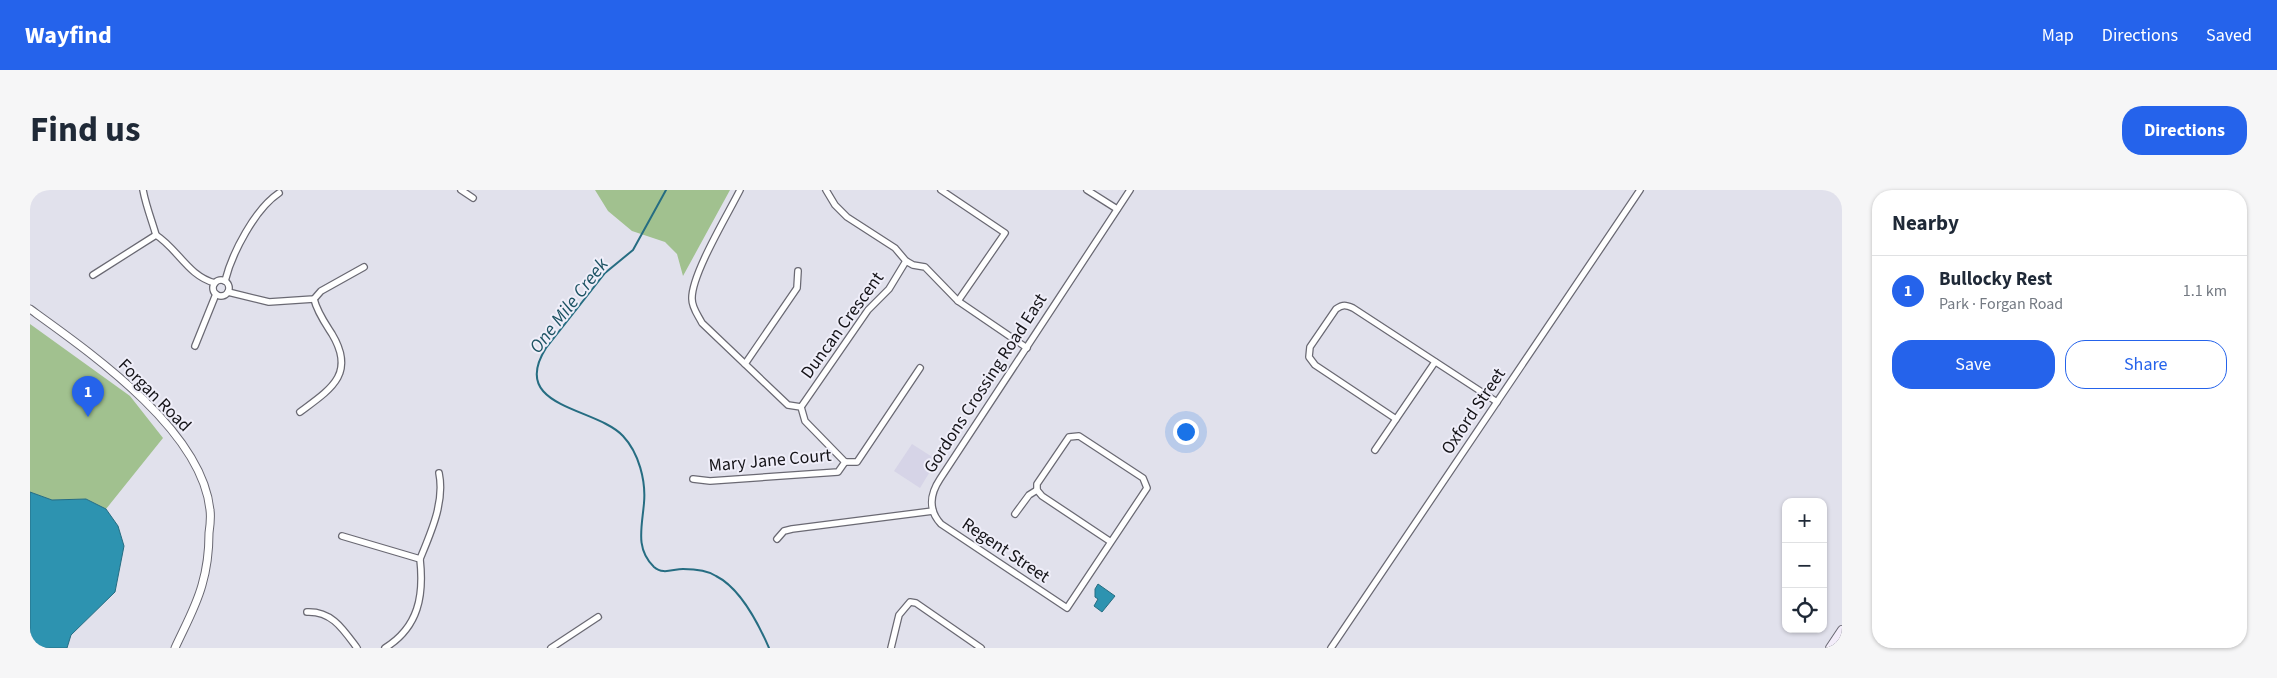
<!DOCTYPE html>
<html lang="en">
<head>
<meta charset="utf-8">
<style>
	body { margin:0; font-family:"Source Sans 3",sans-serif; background:#f6f6f7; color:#1f2937 }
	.controls { position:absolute; right:15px; bottom:15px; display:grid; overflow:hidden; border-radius:10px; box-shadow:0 1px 4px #0004 }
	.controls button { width:45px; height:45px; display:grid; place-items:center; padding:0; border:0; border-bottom:1px solid #e0e1e3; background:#fff; color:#1f2937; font:25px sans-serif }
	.you { position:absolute; left:1155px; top:241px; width:18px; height:18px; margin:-12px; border:4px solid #fff; border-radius:50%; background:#1a73e8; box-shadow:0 0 0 8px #1a73e833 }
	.badge { display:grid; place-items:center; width:32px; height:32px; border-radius:50%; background:#2563eb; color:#fff; font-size:16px; font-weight:700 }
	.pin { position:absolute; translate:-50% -41px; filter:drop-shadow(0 1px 2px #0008) }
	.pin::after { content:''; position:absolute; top:26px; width:18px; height:15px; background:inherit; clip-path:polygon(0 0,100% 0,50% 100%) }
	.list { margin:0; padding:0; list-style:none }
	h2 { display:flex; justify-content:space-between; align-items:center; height:65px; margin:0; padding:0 20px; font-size:21px }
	h2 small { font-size:16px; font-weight:400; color:#747a83 }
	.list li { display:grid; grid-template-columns:32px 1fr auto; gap:15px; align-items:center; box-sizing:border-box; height:70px; padding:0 20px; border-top:1px solid #e0e1e3 }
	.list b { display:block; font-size:19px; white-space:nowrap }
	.list p { margin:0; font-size:16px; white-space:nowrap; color:#747a83 }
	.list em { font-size:16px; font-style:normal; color:#747a83 }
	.actions { display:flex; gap:10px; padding:15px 20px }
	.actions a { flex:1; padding:11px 0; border:1px solid #2563eb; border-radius:20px; text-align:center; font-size:18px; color:#2563eb }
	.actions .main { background:#2563eb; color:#fff }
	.icon { flex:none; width:28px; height:28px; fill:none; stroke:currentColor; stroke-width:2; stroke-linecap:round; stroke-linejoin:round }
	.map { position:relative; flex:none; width:1812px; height:458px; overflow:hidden; border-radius:20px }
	header { display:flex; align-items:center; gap:30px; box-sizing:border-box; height:70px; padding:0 25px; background:#2563eb; color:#fff }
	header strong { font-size:24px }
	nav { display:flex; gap:28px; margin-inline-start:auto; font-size:18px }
	.intro { display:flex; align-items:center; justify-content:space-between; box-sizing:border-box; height:120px; padding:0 30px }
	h1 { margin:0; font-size:35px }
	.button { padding:12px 22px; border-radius:20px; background:#2563eb; color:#fff; font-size:18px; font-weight:700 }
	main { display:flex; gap:30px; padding:0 30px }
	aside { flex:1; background:#fff; border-radius:20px; box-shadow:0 1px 4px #0004 }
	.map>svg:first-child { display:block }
	.built { fill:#d6d4e7 }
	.green { fill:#a1c18f }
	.water { fill:#2d93b0; stroke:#266d82 }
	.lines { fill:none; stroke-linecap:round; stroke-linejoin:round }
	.stream { stroke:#266d82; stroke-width:2 }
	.minor-casing { stroke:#6a6973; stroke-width:8 }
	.tertiary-casing { stroke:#6a6973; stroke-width:9 }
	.secondary-casing { stroke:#6a6973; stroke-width:10 }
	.minor { stroke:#fff; stroke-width:5.5 }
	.tertiary { stroke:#fff; stroke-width:7 }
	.secondary { stroke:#f3edfa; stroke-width:8 }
	.labels { text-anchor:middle; stroke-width:4; stroke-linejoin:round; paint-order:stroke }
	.street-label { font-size:18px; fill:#151418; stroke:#efeef9 }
	.water-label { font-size:19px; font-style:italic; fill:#1d5363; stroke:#efeef9 }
</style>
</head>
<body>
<header>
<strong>Wayfind</strong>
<nav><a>Map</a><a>Directions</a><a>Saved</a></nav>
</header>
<div class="intro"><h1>Find us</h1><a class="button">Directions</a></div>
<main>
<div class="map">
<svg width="1812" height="458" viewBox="0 0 1812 458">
	<rect width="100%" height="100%" fill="#e1e1ec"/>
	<!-- built -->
	<polygon class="built" points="882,254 907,270 890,298 864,281"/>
	<!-- green -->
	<g class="green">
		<polygon points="565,0 700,0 653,86 647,64 635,52 602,41 578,21"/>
		<polygon points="0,134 100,206 133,248 76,319 56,309 22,310 0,302"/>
	</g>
	<!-- water -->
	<g class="water">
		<polygon points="0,302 22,310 56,309 76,319 88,336 94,356 85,402 41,445 37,458 0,458"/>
		<polygon points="1068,394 1085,406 1072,422 1064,416 1068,409 1065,407 1065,399"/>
	</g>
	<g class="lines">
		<!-- stream -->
		<path class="stream" d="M636,0L603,60L575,83L516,158C478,218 566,217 593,246C609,263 616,291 614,313C612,337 605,359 624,377C633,385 643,379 653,379C664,379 677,380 686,386C710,398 729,435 739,458"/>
		<defs>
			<g id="minor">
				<path d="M113,0C116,16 122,31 126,45C148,59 158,86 185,93"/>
				<polyline points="431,0 443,8"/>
				<path d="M710,0C698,24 661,85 662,109C662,118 668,125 672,133L758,215L771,217L775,231L815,272"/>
				<polyline points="796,0 805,15 817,27 865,58 876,71 883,75 895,77 928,111 997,158"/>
				<polyline points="911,0 975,43 928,111"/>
				<polyline points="1057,0 1087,19"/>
				<polyline points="63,85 126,45"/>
				<circle cx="191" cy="98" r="8"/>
				<path d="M195,91C202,63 225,19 249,3"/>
				<polyline points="198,102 239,112 284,109 291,101 334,77"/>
				<polyline points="165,156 186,104"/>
				<polyline points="715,174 767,98 768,81"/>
				<polyline points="771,217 838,120 859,99 876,71"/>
				<path d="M270,222C301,199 326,184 302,144C295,133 287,122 284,109"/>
				<path d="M1366,229L1285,175L1279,167L1280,157L1306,119C1313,114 1316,115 1323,118L1467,212"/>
				<polyline points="1345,260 1405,172"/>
				<polyline points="815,272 827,272 890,178"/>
				<polyline points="663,289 680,291 808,282 815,272"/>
				<polyline points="985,324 999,305 1007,300"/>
				<path d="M312,346L390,369C394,405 389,437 355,458"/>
				<polyline points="747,349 754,341 762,339 903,321"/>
				<path d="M1081,352L1012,306L1007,300V294L1039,247L1049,246L1113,288L1117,298L1037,418L911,334C898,320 900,304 910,289L1100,0"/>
				<path d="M390,369C401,342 415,312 409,283"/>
				<path d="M277,422C302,421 313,439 327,458"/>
				<polyline points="521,458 568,427"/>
				<polyline points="861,458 869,425 880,412 886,413 951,458"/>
				<polyline points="1301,458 1610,0"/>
			</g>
			<path id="tertiary" d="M0,119C61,163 172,240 180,320C181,327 180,336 179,343C179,361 177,378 172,395C166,417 154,438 145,458"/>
			<polyline id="secondary" points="1800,458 1812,440"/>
		</defs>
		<!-- minor casing -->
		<use href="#minor" class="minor-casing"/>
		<!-- tertiary casing -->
		<use href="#tertiary" class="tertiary-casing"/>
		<!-- secondary casing -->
		<use href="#secondary" class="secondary-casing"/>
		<!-- minor -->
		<use href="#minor" class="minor"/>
		<!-- tertiary -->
		<use href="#tertiary" class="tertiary"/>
		<!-- secondary -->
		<use href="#secondary" class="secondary"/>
	</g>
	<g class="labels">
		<!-- street labels -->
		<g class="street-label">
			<text transform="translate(812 135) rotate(-54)" y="6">Duncan Crescent</text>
			<text transform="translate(955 193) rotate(-57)" y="6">Gordons Crossing Road East</text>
			<text transform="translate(125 205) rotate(45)" y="6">Forgan Road</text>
			<text transform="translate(1443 221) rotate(-56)" y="6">Oxford Street</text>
			<text transform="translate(740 270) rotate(-5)" y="6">Mary Jane Court</text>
			<text transform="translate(976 360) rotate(34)" y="6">Regent Street</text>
		</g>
		<!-- water labels -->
		<g class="water-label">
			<text transform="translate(538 115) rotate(-52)" y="7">One Mile Creek</text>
		</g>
	</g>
</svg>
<div class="controls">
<button>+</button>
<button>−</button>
<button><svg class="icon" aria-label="locate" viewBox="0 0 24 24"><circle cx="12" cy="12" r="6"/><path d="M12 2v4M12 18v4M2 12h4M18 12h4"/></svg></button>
</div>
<div class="you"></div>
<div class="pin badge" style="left:58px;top:227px">1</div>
</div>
<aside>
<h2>Nearby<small></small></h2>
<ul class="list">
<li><span class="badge">1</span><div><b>Bullocky Rest</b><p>Park · Forgan Road</p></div><em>1.1 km</em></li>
</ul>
<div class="actions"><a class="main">Save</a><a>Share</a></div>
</aside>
</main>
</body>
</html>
